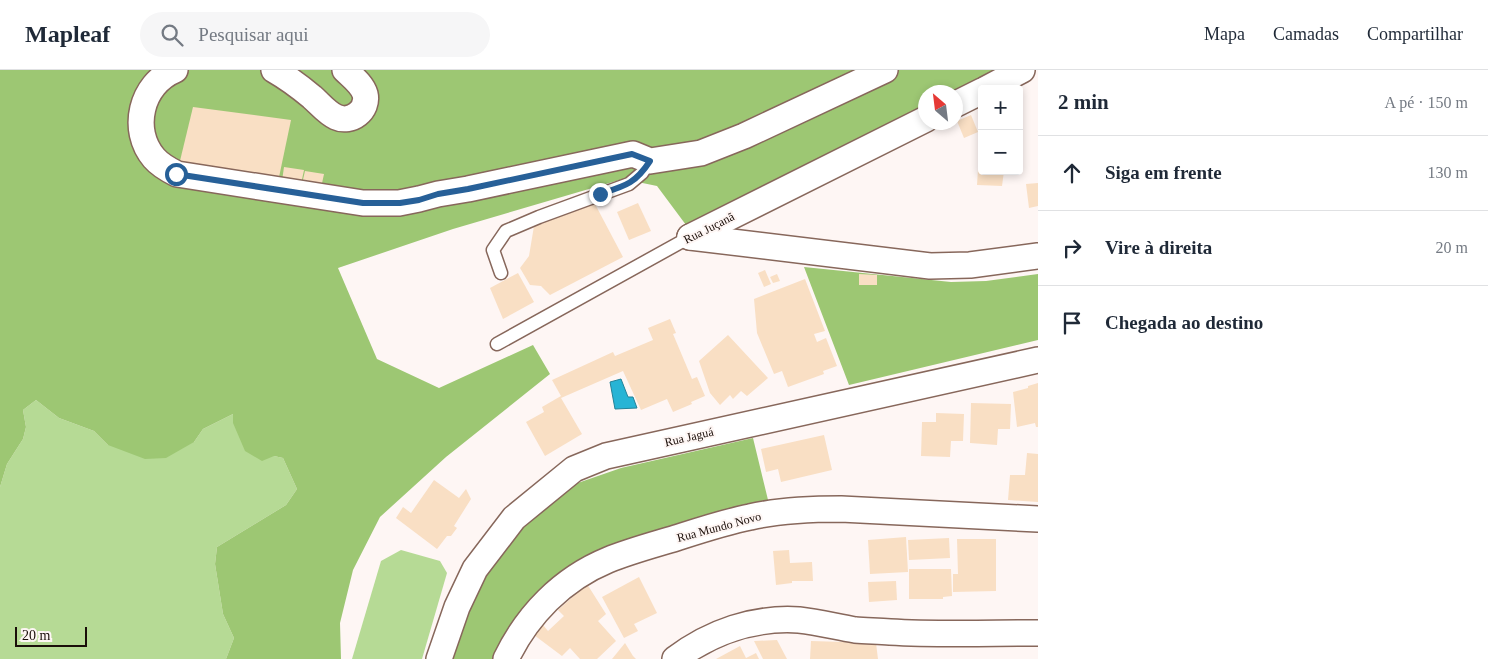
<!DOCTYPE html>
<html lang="pt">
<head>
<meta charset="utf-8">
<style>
	body { margin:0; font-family:"Times New Roman",serif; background:#f6f6f7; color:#1f2937 }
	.controls { position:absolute; right:15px; top:15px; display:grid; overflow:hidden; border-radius:5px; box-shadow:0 2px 8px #0003 }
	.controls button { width:45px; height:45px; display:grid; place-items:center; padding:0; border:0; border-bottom:1px solid #e0e1e3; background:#fff; color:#1f2937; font:25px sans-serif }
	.compass { position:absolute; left:918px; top:15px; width:45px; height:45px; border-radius:50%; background:#fff; box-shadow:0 2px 8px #0003; rotate:332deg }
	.scale { position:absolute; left:15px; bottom:12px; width:72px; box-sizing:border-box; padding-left:5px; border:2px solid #1a0e09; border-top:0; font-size:14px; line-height:18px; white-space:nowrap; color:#1a0e09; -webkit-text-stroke:4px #fef6f4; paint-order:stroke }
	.stop { position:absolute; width:15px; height:15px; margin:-11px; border:4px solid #276098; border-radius:50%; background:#fff }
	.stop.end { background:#276098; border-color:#fff; box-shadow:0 1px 5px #0008 }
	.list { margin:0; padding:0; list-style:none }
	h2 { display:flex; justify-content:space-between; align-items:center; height:65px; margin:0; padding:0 20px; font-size:21px }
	h2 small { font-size:16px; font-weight:400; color:#747a83 }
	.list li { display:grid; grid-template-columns:32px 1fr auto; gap:15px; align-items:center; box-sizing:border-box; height:75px; padding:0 20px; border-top:1px solid #e0e1e3 }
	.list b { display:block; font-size:19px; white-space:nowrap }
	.list em { font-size:16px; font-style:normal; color:#747a83 }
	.icon { flex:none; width:28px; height:28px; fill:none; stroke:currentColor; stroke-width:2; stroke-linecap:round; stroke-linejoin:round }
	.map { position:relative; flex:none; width:1038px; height:589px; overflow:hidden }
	header { display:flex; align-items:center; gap:30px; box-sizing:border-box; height:70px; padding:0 25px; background:#fff; border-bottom:1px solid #e0e1e3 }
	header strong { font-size:24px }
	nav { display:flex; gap:28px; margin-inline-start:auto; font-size:18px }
	.search { width:350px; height:45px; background:#f6f6f7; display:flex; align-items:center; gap:12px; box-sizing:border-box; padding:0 18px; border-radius:28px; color:#747a83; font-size:19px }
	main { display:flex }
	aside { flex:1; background:#fff }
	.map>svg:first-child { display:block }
	.green { fill:#b6da95 }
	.forest { fill:#9dc773 }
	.water { fill:#27b4d5; stroke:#238298 }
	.building { fill:#f9dfc4 }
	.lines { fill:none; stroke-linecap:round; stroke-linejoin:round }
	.service-casing { stroke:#87675b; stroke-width:15 }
	.minor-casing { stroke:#87675b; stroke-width:28 }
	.service { stroke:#fff; stroke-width:12 }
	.minor { stroke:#fff; stroke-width:25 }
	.route { stroke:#276098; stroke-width:6 }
	.labels { text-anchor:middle; stroke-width:4; stroke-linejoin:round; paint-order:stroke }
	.street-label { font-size:12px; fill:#1a0e09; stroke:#fef6f4 }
</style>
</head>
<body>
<header>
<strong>Mapleaf</strong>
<div class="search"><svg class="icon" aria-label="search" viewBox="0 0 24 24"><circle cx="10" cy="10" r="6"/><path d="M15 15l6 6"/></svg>Pesquisar aqui</div>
<nav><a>Mapa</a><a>Camadas</a><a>Compartilhar</a></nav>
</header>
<main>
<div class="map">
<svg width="1038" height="589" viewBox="0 0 1038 589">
	<rect width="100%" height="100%" fill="#fef6f4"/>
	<!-- green -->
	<g class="green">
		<polygon points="36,330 59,348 94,361 108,375 194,372 203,359 233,344 274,386 283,388 297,419 286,435 217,477 215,494 223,544 234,568 226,589 0,589 0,417 7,394 23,369 26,357 23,340"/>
		<polygon points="401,480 440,491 447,503 422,589 352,589 381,491"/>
	</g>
	<!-- forest -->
	<g class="forest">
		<polygon points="0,0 1009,0 956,22 926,22 925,42 689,159 657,116 623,109 453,159 338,198 377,289 439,318 533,275 550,304 446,387 380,447 353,500 340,553 341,589 226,589 234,568 223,544 215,494 217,477 286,435 297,419 283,388 274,386 262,391 245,381 233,353 233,344 203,359 194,372 166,388 145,389 108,375 94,361 59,348 36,330 23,340 26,357 23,369 7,394 0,417"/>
		<polygon points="804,197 951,212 986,211 1038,204 1038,270 849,315"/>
		<polygon points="753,368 769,434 636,471 496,583 493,589 452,589 465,543 508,465 572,415 621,398"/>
	</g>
	<!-- water -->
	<polygon class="water" points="621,309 628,327 633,327 637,338 615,339 610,312"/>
	<!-- building -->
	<g class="building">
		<polygon points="193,37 291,50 278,112 179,95"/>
		<polygon points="971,45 978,62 964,68 957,51"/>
		<polygon points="284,97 304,100 301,114 282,111"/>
		<polygon points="978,99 982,99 982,101 1004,101 1002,116 977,115"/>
		<polygon points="305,101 324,104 321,118 302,114"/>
		<polygon points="1038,113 1038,136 1029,138 1026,114"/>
		<polygon points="638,133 651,161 629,170 617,142"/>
		<polygon points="595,134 623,187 550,225 541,216 530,215 520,198 529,186 534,156"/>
		<polygon points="765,200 771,214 764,217 758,203"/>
		<polygon points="518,203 534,232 503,249 490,218"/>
		<polygon points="777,204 780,211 773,213 770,207"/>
		<polygon points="859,204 877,205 877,215 859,215"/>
		<polygon points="805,209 825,261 814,264 817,272 826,268 837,296 823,301 824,304 788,317 782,301 774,304 757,263 754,229"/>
		<polygon points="670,249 676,263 673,264 692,309 697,307 705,326 691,332 692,334 673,342 667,329 641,340 623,301 561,328 582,364 545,386 526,352 544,342 542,337 561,326 552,310 613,282 615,286 653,270 648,258"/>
		<polygon points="728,265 768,308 747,326 741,321 733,329 730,325 720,335 710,323 699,291"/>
		<polygon points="1038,313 1038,357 1036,357 1035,353 1017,357 1013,322 1028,318 1028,316"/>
		<polygon points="971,333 1011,334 1010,359 998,359 997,375 970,373"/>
		<polygon points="936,343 964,344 963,371 951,371 950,387 921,386 922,352 936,352"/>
		<polygon points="824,365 832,400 781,412 778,399 766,402 761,379"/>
		<polygon points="1027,383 1038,384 1038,432 1008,430 1010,405 1025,405"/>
		<polygon points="434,410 459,428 466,419 471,429 454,456 457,458 451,466 447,466 437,479 396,448 403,437 411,443"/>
		<polygon points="906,467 908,502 870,504 868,470"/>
		<polygon points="949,468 950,488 909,490 908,470"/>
		<polygon points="957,469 996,469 996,521 953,522 953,504 958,504"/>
		<polygon points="789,480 790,493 812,492 813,511 792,511 792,513 776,515 773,481"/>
		<polygon points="909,499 951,499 952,526 943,527 943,529 909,529"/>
		<polygon points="639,507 657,543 634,554 638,561 624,568 602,527"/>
		<polygon points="896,511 897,530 869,532 868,512"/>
		<polygon points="587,514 606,544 598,551 616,571 597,589 580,589 570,578 562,586 534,565 543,555 548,561 564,546 558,540"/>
		<polygon points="777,570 787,589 763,589 754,571"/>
		<polygon points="811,571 876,573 878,589 810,589"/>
		<polygon points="625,573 633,586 636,589 612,589"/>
		<polygon points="740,576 746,588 756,583 759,589 716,589"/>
	</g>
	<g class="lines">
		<defs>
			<g id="service">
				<polyline points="501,203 493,180 506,161 539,147 629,114 642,103 650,91"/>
				<polyline points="497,274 690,167"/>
			</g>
			<g id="minor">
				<path d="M175,0C141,14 130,60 154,88C160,95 169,100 177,104L363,133H399L419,129L438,124L468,119L633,84L650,91L701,83L744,66L885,0"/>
				<path d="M274,0C288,8 300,17 312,27C320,34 327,43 336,47C351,54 369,40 365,24C362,14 352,7 345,0"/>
				<polyline points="986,19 1022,0"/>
				<polyline points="956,34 982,21"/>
				<polyline points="690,167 930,196 970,195 1038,186"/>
				<polyline points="690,167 926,49"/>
				<polyline points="439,589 457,537 475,499 514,448 574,399 606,386 1038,290"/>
				<path d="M506,589C527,545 562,509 608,490C630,481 653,475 676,468C701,460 725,452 750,447C780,440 810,439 841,439L1038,449"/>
				<path d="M675,589C711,562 754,547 799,550C818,552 837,557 855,560C867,561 878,561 890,562C939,565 989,563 1038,563"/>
			</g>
		</defs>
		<!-- service casing -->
		<use href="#service" class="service-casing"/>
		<!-- minor casing -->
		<use href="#minor" class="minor-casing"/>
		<!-- service -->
		<use href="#service" class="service"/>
		<!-- minor -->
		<use href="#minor" class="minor"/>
	</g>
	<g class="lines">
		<!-- route -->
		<path class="route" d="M176,104L363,133H400L419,130L438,124L468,119L632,84L650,91C635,114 625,116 600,124"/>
	</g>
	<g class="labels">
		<!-- street labels -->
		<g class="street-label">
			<text transform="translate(709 158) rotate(-27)" y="4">Rua Juçanã</text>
			<text transform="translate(689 367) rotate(-13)" y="4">Rua Jaguá</text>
			<text transform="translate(719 457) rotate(-15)" y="4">Rua Mundo Novo</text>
		</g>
	</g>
</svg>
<div class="controls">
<button>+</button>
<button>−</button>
</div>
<svg class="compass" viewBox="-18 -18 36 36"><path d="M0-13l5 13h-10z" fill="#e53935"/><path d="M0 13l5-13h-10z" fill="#747a83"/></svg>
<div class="scale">20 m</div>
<div class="stop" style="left:176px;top:104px"></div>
<div class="stop end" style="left:600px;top:124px"></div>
</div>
<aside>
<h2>2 min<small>A pé · 150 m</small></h2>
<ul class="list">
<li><svg class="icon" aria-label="ahead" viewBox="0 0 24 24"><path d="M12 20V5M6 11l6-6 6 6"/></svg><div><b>Siga em frente</b></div><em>130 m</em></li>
<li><svg class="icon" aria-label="right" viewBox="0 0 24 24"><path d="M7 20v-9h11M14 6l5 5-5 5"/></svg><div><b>Vire à direita</b></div><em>20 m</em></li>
<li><svg class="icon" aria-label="arrive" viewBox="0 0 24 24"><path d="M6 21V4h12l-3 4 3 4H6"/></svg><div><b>Chegada ao destino</b></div></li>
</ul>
</aside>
</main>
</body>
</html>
